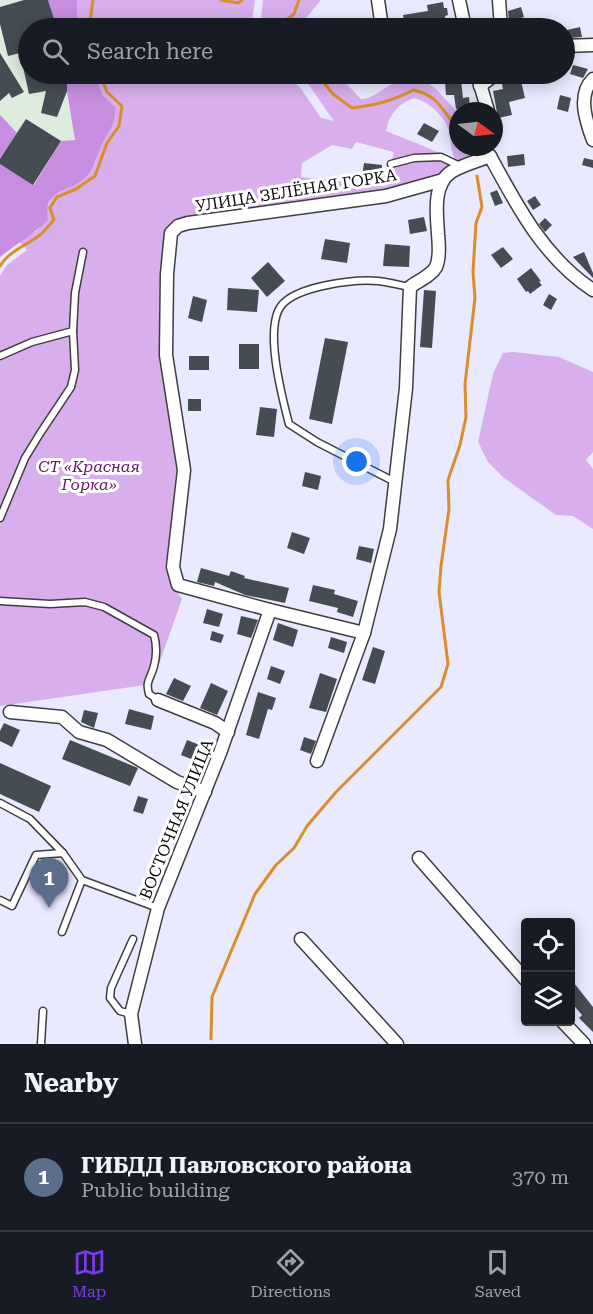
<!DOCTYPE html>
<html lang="en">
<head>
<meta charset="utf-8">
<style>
	body { margin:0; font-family:"Roboto Serif",serif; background:#20242c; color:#f1f3f6 }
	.controls { position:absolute; right:18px; bottom:18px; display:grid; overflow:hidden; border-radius:6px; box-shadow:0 3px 15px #0003 }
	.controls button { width:54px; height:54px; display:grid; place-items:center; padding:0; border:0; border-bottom:2px solid #363941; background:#171b24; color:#f1f3f6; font:30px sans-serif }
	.compass { position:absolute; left:449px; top:102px; width:54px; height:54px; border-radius:50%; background:#171b24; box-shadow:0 3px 15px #0003; rotate:105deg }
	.you { position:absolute; left:357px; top:462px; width:21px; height:21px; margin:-15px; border:4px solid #fff; border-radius:50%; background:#1a73e8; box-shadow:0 0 0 9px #1a73e833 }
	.badge { display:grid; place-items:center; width:39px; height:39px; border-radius:50%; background:#7c3aed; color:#fff; font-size:20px; font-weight:700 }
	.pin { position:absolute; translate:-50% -50px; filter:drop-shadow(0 2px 3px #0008) }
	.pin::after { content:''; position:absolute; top:32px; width:21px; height:18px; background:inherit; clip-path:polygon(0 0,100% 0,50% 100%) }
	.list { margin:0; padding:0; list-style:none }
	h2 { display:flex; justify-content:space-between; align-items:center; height:78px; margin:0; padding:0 24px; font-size:26px }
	h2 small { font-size:20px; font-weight:400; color:#9ea1a6 }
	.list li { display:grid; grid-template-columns:39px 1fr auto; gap:18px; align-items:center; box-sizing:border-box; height:108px; padding:0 24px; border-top:2px solid #363941 }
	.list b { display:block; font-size:22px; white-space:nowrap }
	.list p { margin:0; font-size:20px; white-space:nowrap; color:#9ea1a6 }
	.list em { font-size:20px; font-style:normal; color:#9ea1a6 }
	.icon { flex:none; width:33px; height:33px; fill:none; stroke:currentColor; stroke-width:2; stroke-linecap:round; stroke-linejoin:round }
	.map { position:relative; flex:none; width:593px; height:1044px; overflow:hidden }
	.search { position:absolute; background:#171b24; box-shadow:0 3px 15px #0003; left:18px; right:18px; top:18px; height:66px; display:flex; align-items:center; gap:15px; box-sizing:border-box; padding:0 21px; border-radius:33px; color:#9ea1a6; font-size:22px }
	.sheet { height:186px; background:#171b24 }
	nav { display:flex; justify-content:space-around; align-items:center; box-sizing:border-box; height:84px; border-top:2px solid #363941; background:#171b24; font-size:16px; color:#9ea1a6 }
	nav a { display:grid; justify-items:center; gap:3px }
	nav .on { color:#7c3aed }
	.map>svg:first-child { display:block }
	.industrial { fill:#deebdf }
	.green { fill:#d8afec; fill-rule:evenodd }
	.forest { fill:#c88dde }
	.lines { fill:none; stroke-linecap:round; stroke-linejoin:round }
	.stream { stroke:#d98e29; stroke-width:3 }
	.building { fill:#464c54 }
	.lane-casing { stroke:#3e3e3e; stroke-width:9 }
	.street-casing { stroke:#3e3e3e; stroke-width:15 }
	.lane { stroke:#fff; stroke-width:6 }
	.street { stroke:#fff; stroke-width:12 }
	.labels { text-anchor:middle; stroke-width:6; stroke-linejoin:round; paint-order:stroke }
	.street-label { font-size:16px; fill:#0b0b0b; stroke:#fff }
	.park-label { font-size:16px; font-style:italic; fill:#651767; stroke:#fff }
</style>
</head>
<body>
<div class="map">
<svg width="593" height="1044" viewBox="0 0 593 1044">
	<rect width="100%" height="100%" fill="#e9e9ff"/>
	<!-- industrial -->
	<polygon class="industrial" points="0,0 48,0 57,28 28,28 28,74 67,74 67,91 75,140 61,141 26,119 17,133 0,115"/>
	<!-- green -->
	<g class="green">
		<polygon points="77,0 255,0 251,28 78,28"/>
		<polygon points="263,0 321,0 298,28 260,28"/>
		<path d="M94,74H281L299,86L321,118L334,121L306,81L295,74H337L361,99C377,98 382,87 397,82C405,79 414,80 422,79L436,89L458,113V147H484L480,155L441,177L388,191L167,231L159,341L179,473L171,583L182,599L152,684L0,706V276L7,265L27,250L19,241L38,230L52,196C70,187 88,180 96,161C98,155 99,148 102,143C110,126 114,128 116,108L103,95ZM414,98C430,102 447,118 450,135C451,144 451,151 455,159L386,131C389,114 398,104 414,98ZM356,142L394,152L386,186L301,177L302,163L332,145L352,149Z"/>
		<polygon points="513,352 559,357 593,372 593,452 586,460 593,469 593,529 573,516 556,515 504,478 488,462 478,442 493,374 503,353"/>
	</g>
	<!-- forest -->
	<g class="forest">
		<polygon points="48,0 77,0 78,28 57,28"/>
		<path d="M67,74H94L103,95L116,108C114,128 111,126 103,142C97,153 96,166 87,176C70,194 42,187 48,220C34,234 16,244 0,257V164L34,185L61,141L75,140L67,91Z"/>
		<polygon points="0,115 17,133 0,159"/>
	</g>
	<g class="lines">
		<!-- stream -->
		<g class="stream">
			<polyline points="221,0 238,3 242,0"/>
			<polyline points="89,28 93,0"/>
			<polyline points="278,28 279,26 294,14 299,0"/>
			<path d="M317,74L333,94L352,108C375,105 393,101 413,90C439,95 442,111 458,129"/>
			<polyline points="469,147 472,152"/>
			<path d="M0,266C9,251 27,245 40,235C45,231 49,225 54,220L50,208L57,197L76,189L95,176L107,143L119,126L122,106L107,92L100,74"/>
			<polyline points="211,1039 212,997 255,894 276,865 294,848 307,826 336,792 441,687 448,664 439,592 441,566 449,509 448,480 460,445 466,417 465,384 475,298 473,272 476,223 482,207 477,176"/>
		</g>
	</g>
	<!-- building -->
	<g class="building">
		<polygon points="24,0 48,0 57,28 28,28 28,74 67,74 67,91 57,117 41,113 46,91 29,94 20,53 8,56 0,24 0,7"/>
		<polygon points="443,2 444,8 447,8 448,15 445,16 447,28 433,28 431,18 404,23 403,15 428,11 427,5"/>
		<polygon points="521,7 524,17 509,22 508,11"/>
		<polygon points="352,20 353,28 341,28 341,21"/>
		<polygon points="580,27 582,37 569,38 567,30"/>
		<polygon points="0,53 24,92 12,98 9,93 0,101"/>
		<polygon points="573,65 588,69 583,78 570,74"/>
		<polygon points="508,77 510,84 521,81 525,98 509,102 512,115 498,118 493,91 503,89 501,80"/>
		<polygon points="461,80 463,98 469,97 470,107 456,109 454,95 446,95 445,82"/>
		<polygon points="560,95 571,98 568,112 557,109"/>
		<polygon points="26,119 61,141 33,185 0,164 0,159"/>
		<polygon points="424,123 439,131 432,142 417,134"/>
		<polygon points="524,154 525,165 508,167 507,156"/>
		<polygon points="584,158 593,160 593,168 582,165"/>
		<polygon points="364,163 382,165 381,179 362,176"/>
		<polygon points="497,190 503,203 495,206 490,193"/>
		<polygon points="535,196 541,205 533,210 527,201"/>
		<polygon points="424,217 427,231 410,234 408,220"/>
		<polygon points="545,218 552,225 545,232 539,224"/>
		<polygon points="325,239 350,243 347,263 321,259"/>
		<polygon points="385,244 410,246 409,267 383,266"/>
		<polygon points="503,247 513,259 501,268 491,255"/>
		<polygon points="584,252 593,273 593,278 573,257"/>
		<polygon points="268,262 285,281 267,297 251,278"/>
		<polygon points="531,268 541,281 539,282 542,285 530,294 528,291 526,292 517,279"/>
		<polygon points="228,288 259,290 257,312 227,310"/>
		<polygon points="424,290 436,291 432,348 420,347"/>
		<polygon points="549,294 557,299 551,310 543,305"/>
		<polygon points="193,296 207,300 202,322 188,318"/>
		<polygon points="325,338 348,342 332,424 309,419"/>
		<rect x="239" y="344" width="20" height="25"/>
		<rect x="189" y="356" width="20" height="14"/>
		<rect x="188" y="399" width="13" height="12"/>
		<polygon points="260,407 277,409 274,437 256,435"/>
		<polygon points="305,472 321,476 318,490 302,486"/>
		<polygon points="292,532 310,538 304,554 287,548"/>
		<polygon points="359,546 374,549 371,563 356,559"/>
		<polygon points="201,568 229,576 231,571 245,576 244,578 289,588 285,603 245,595 215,582 214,586 197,582"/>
		<polygon points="313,585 335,590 334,594 358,601 353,617 337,612 338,608 309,601"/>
		<polygon points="207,609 223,614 219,627 203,623"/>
		<polygon points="241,616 258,620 251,638 237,634"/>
		<polygon points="278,623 298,630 293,647 273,640"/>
		<polygon points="212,631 224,635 221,643 210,640"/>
		<polygon points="331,637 347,642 344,653 328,648"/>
		<polygon points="373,647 385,651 375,684 362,680"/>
		<polygon points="271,666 285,671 280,684 267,679"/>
		<polygon points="320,673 337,679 326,712 309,708"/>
		<polygon points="174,678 191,686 183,701 166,694"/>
		<polygon points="211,683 228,691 217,715 200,708"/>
		<polygon points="258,692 276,698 272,710 268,709 259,739 246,735"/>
		<polygon points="129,709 154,716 151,730 125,724"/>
		<polygon points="84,710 98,713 94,728 81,722"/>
		<polygon points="4,723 20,730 12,747 0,741 0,731"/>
		<polygon points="304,737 316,741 311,754 300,750"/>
		<polygon points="70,740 138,768 130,786 62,759"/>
		<polygon points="187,740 207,748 201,763 181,755"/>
		<polygon points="0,763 51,786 39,812 0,794"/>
		<polygon points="138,796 148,799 143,814 133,811"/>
		<polygon points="570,978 593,1007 593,1032 579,1018 582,1015 570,1001"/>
	</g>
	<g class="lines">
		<defs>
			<g id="lane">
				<polyline points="391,164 414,158 441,157 460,166"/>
				<polyline points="0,356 32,342 73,331 75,293 83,252"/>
				<path d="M395,482L317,442L289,424C282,397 264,329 281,306C296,286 354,279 378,281C388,282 399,285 410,287"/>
				<polyline points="0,518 25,458 41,432 71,387 75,370 73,331"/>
				<path d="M0,601L50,604L85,602L104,607L154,635C157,646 157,655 154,666C151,679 145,680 149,694L158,700"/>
				<polyline points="0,803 30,819 63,853 82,880"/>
				<polyline points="0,900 12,906 36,855 63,853"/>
				<polyline points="62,932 82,880 158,908"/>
				<polyline points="131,1014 120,1011 110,998 111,988 133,939"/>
				<polyline points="41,1044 43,1011"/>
			</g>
			<g id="street">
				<polyline points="378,0 382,28"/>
				<polyline points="459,0 465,28"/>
				<polyline points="499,0 501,28"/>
				<polyline points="564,46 593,45"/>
				<polyline points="477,74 488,111"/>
				<path d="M593,79C577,95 586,121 593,140"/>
				<polyline points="480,86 496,74"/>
				<path d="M490,156C517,206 544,258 593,290"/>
				<path d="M364,633L390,529L406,388L410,287C418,281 431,276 436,267C440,258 439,244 438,234C437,216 432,185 451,172C462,165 478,161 490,156"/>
				<polyline points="158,700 215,723 228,732"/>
				<polyline points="10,712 62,717 79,732 107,740 177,782 205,792"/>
				<polyline points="317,761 364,633 270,610 178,585 173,567 184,470 166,355 167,274 171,233 178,226 188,223 386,196 443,180"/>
				<polyline points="419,858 526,980"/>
				<polyline points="301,939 397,1044"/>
				<polyline points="563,1022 584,1044"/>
				<polyline points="135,1044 131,1014 158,908 220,753 270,610"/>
			</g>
		</defs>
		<!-- lane casing -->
		<use href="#lane" class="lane-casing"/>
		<!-- street casing -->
		<use href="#street" class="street-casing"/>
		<!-- lane -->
		<use href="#lane" class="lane"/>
		<!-- street -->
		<use href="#street" class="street"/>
	</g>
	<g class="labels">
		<!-- street labels -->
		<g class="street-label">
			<text transform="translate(296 190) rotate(-9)" y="6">УЛИЦА ЗЕЛЁНАЯ ГОРКА</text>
			<text transform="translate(176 819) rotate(-68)" y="6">ВОСТОЧНАЯ УЛИЦА</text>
		</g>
		<!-- park labels -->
		<g class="park-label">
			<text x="89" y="472">СТ «Красная<tspan x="89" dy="18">Горка»</tspan></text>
		</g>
	</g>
</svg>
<div class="controls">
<button><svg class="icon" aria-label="locate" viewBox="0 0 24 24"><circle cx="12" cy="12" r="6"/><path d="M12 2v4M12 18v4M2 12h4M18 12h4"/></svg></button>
<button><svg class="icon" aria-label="layers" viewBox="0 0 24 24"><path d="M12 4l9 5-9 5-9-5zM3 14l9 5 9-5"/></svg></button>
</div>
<svg class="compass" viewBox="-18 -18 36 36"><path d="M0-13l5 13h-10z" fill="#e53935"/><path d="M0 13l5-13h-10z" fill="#9ea1a6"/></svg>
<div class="you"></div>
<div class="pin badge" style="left:49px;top:908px;background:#5c6f8a">1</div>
<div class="search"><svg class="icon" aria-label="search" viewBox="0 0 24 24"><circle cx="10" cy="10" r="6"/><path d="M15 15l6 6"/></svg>Search here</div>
</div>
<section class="sheet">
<h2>Nearby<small></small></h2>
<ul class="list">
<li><span class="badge" style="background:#5c6f8a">1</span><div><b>ГИБДД Павловского района</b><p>Public building</p></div><em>370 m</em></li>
</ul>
</section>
<nav>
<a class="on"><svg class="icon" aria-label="map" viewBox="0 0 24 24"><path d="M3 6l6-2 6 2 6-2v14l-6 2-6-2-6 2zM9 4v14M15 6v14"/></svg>Map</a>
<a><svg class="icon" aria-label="directions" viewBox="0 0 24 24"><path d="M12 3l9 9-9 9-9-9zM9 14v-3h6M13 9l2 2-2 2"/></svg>Directions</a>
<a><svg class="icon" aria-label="saved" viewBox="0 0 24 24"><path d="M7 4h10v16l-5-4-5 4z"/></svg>Saved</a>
</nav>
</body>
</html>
